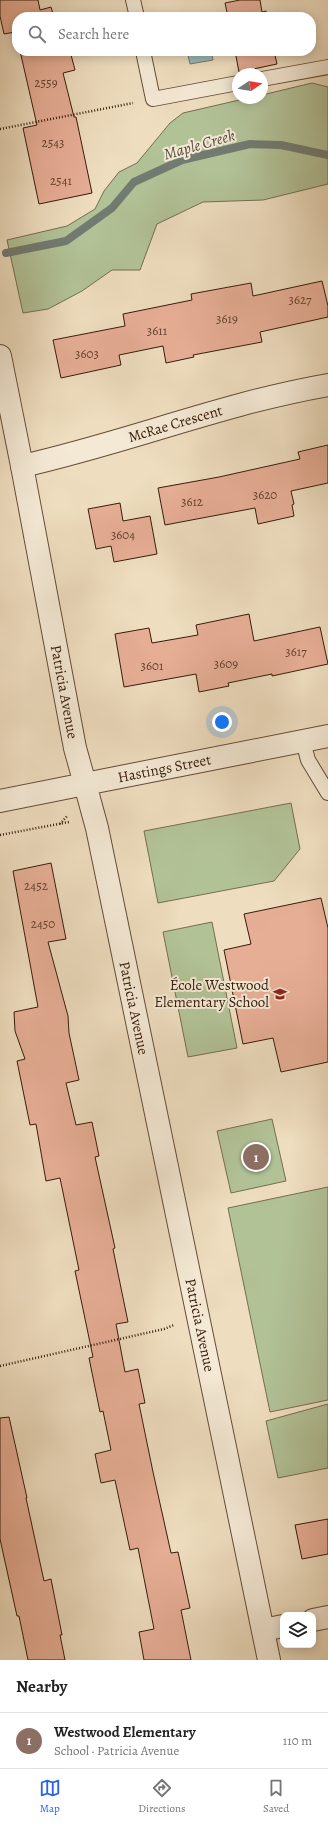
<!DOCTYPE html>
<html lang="en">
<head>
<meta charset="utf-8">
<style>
	body { margin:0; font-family:Alegreya,serif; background:#f2f2f2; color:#222 }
	.controls { position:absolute; right:12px; bottom:12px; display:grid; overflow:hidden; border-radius:8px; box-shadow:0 2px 10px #0003 }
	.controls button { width:36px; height:36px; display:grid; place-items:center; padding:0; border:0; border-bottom:1px solid #e0e0e0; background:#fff; color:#222; font:20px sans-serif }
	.compass { position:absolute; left:232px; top:68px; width:36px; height:36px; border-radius:50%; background:#fff; box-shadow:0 2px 10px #0003; rotate:78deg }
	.you { position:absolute; left:222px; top:722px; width:14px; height:14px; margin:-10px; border:3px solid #fff; border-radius:50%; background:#1a73e8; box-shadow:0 0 0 6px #1a73e833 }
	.badge { display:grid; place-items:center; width:26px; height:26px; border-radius:50%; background:#2563eb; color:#fff; font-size:13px; font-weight:700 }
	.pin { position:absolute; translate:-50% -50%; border:2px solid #fff; box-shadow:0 1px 4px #0006 }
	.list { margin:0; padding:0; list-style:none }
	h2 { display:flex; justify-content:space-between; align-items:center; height:52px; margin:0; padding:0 16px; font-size:17px }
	h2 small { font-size:13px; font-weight:400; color:#767676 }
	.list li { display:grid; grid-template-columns:26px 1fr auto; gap:12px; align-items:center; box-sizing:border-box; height:56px; padding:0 16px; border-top:1px solid #e0e0e0 }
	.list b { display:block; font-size:15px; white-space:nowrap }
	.list p { margin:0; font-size:13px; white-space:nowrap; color:#767676 }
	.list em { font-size:13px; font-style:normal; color:#767676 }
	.icon { flex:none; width:22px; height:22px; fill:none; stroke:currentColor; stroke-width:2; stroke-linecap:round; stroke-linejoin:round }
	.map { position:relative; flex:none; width:328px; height:1660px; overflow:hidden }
	.search { position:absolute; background:#fff; box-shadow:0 2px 10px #0003; left:12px; right:12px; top:12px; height:44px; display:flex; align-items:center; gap:10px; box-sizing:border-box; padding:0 14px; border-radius:16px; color:#767676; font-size:15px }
	.sheet { height:108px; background:#fff }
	nav { display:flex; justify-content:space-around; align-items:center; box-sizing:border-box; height:56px; border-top:1px solid #e0e0e0; background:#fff; font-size:11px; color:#767676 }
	nav a { display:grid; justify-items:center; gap:2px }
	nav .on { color:#2563eb }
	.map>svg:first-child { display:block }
	.green { fill:#b2c297; stroke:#746e50 }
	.water { fill:#9abbb7; stroke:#727b72 }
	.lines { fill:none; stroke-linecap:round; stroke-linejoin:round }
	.stream { stroke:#727b72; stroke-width:8 }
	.building { fill:#e7ae96; stroke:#371b0a }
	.service-casing { stroke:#654c37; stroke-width:16 }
	.minor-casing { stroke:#654c37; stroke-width:24 }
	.tertiary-casing { stroke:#654c37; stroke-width:24 }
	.path { stroke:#371b0a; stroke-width:2.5; stroke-dasharray:1 2; stroke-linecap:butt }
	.service { stroke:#f4e9d5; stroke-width:14 }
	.minor { stroke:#f4e9d5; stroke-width:22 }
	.tertiary { stroke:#f4e9d5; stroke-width:22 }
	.labels { text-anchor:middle; stroke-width:4; stroke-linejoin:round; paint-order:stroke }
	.number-label { font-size:13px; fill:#63402d }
	.street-label { font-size:15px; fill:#371b0a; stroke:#f4e9d5 }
	.poi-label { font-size:15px; fill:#371b0a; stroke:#f4e9d5; text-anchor:end }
	.water-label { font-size:16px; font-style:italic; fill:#554b3e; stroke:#f4e9d5 }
</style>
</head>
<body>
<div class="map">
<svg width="328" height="1660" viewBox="0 0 328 1660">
	<rect width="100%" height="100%" fill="#eeddbf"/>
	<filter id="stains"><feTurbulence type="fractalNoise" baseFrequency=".005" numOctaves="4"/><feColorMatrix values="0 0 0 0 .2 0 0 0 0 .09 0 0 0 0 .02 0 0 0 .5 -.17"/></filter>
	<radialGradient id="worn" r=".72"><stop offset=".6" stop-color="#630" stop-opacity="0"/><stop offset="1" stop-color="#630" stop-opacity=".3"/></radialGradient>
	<!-- green -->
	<g class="green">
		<polygon points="312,83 328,87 328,184 263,200 203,202 157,224 140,270 112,270 82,291 48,309 23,313 7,240 67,226 95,209 104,191 119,172 137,163 170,123 183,113 248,98 262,98 262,95"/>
		<polygon points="291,803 300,849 274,881 158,903 144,831"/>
		<polygon points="212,922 237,1048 188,1057 163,932"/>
		<polygon points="272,1119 286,1181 231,1193 217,1131"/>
		<polygon points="328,1187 328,1400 270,1412 228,1208"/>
		<polygon points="328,1404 328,1468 278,1478 266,1421"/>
	</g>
	<!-- water -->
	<polygon class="water" points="187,51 211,51 213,60 190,64"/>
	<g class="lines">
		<!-- stream -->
		<polyline class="stream" points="6,253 66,241 112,208 134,182 182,160 250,144 281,145 328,155"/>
	</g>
	<!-- building -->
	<g class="building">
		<polygon points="0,0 38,0 40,10 51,7 54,17 17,17 17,40 15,32 4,34 0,16"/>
		<polygon points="240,0 260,0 262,12 266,11 267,17 228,17 225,3"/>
		<polygon points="20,51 70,51 75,70 63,73 74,117 76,117 92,193 39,204 23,128 37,125"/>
		<polygon points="235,51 274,51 277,64 239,72"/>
		<polygon points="322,281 328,306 328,317 260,332 262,342 193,355 194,357 166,363 163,346 119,355 121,365 61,378 53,340 125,326 123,314 192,300 191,294 251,283 253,296"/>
		<polygon points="328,445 328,483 291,491 294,504 292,505 294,516 258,524 255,508 165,525 158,488 219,477 300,459 298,452"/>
		<polygon points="120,503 123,521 150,516 157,554 114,562 111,546 96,549 88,509"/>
		<polygon points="249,614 254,641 320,627 328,664 272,676 272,674 228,683 229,686 199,692 196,674 124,687 115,634 149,628 152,643 198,635 196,625"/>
		<polygon points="51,863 66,939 48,942 68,1016 69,1033 79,1080 66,1083 76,1125 92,1122 99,1156 95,1157 115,1248 113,1249 128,1322 116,1324 125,1372 138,1369 145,1403 139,1404 153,1472 171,1553 178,1552 190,1608 181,1610 191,1660 144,1660 139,1632 154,1629 138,1548 130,1550 115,1480 101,1483 95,1454 111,1450 103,1411 100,1412 89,1358 93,1357 75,1271 79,1270 60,1178 46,1181 36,1124 30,1125 17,1061 25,1059 15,1031 14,1012 38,1007 13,871"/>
		<polygon points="321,898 328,928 328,1062 281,1072 273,1038 243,1044 224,950 251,944 244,914"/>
		<polygon points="9,1417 27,1498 26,1498 44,1581 51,1579 62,1635 60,1635 65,1660 28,1660 19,1616 17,1616 0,1539 0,1418"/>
		<polygon points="328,1519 328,1554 302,1559 295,1525"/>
	</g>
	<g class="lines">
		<defs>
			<g id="service">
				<polyline points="133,0 137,17"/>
				<polyline points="143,51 153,99 238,83"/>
				<polyline points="262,79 328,67"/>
				<polyline points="303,741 308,760 328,793"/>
			</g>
			<g id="minor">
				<path id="s1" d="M22,466C125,443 224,403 328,385"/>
				<polyline points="313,1620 328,1617"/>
				<polyline points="263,1630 283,1626"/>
				<path id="s2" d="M269,1660L97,828L85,784L328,736"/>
			</g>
			<g id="tertiary">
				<path id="s3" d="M0,356L22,466L75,748L85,784L0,801"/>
			</g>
		</defs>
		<!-- service casing -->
		<use href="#service" class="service-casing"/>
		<!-- minor casing -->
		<use href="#minor" class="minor-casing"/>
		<!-- tertiary casing -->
		<use href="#tertiary" class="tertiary-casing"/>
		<!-- path -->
		<g class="path">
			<polyline points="0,129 133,103"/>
			<polyline points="60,824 68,815"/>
			<polyline points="0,835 69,822"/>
			<polyline points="0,1366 164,1329 174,1325"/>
		</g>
		<!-- service -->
		<use href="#service" class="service"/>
		<!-- minor -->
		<use href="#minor" class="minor"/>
		<!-- tertiary -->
		<use href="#tertiary" class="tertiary"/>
	</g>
	<!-- icons -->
	<defs>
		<symbol id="school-bare" viewBox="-9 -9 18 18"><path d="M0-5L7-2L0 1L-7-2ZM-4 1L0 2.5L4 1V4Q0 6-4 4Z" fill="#8f2418" stroke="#f4e9d5" stroke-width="2.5" paint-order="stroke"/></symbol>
	</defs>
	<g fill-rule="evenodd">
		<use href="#school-bare" x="270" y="984" width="20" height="20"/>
	</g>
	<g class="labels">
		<!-- number labels -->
		<g class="number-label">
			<text x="46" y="87">2559</text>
			<text x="53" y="147">2543</text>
			<text x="61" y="185">2541</text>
			<text x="300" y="304">3627</text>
			<text x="227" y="323">3619</text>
			<text x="157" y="335">3611</text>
			<text x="87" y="358">3603</text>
			<text x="265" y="499">3620</text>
			<text x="192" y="506">3612</text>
			<text x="123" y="539">3604</text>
			<text x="296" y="656">3617</text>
			<text x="226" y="668">3609</text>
			<text x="152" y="670">3601</text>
			<text x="36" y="890">2452</text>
			<text x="43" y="928">2450</text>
		</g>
		<!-- street labels -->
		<g class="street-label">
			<text dy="5" stroke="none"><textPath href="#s1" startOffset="159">McRae Crescent</textPath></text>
			<text dy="5" stroke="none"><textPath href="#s3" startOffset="342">Patricia Avenue</textPath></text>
			<text dy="5" stroke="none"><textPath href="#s2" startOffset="976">Hastings Street</textPath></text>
			<text transform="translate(134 1008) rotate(78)" y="5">Patricia Avenue</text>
			<text transform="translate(200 1325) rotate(78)" y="5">Patricia Avenue</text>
		</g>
		<!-- poi labels -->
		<g class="poi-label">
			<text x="269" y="990">École Westwood<tspan x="269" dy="17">Elementary School</tspan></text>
		</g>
		<!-- water labels -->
		<g class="water-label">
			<text transform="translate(199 144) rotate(-16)" y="6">Maple Creek</text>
		</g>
	</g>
	<rect width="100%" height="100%" filter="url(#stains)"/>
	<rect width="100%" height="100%" fill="url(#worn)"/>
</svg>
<div class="controls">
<button><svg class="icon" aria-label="layers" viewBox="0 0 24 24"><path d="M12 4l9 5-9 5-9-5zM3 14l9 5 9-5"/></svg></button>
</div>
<svg class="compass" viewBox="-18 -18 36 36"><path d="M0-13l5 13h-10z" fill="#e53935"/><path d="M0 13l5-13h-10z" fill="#767676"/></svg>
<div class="you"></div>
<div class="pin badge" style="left:256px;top:1157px;background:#8d6e63">1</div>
<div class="search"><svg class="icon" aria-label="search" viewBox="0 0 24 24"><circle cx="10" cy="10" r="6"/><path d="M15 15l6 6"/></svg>Search here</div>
</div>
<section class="sheet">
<h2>Nearby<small></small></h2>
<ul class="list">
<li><span class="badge" style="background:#8d6e63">1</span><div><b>Westwood Elementary</b><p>School · Patricia Avenue</p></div><em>110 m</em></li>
</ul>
</section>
<nav>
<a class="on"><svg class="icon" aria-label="map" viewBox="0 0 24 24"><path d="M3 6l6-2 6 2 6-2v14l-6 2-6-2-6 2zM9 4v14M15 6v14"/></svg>Map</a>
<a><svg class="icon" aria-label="directions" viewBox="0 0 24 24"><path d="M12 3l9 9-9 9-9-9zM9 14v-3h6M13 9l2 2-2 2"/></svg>Directions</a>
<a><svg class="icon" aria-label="saved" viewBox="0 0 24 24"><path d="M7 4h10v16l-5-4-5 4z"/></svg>Saved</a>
</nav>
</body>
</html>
